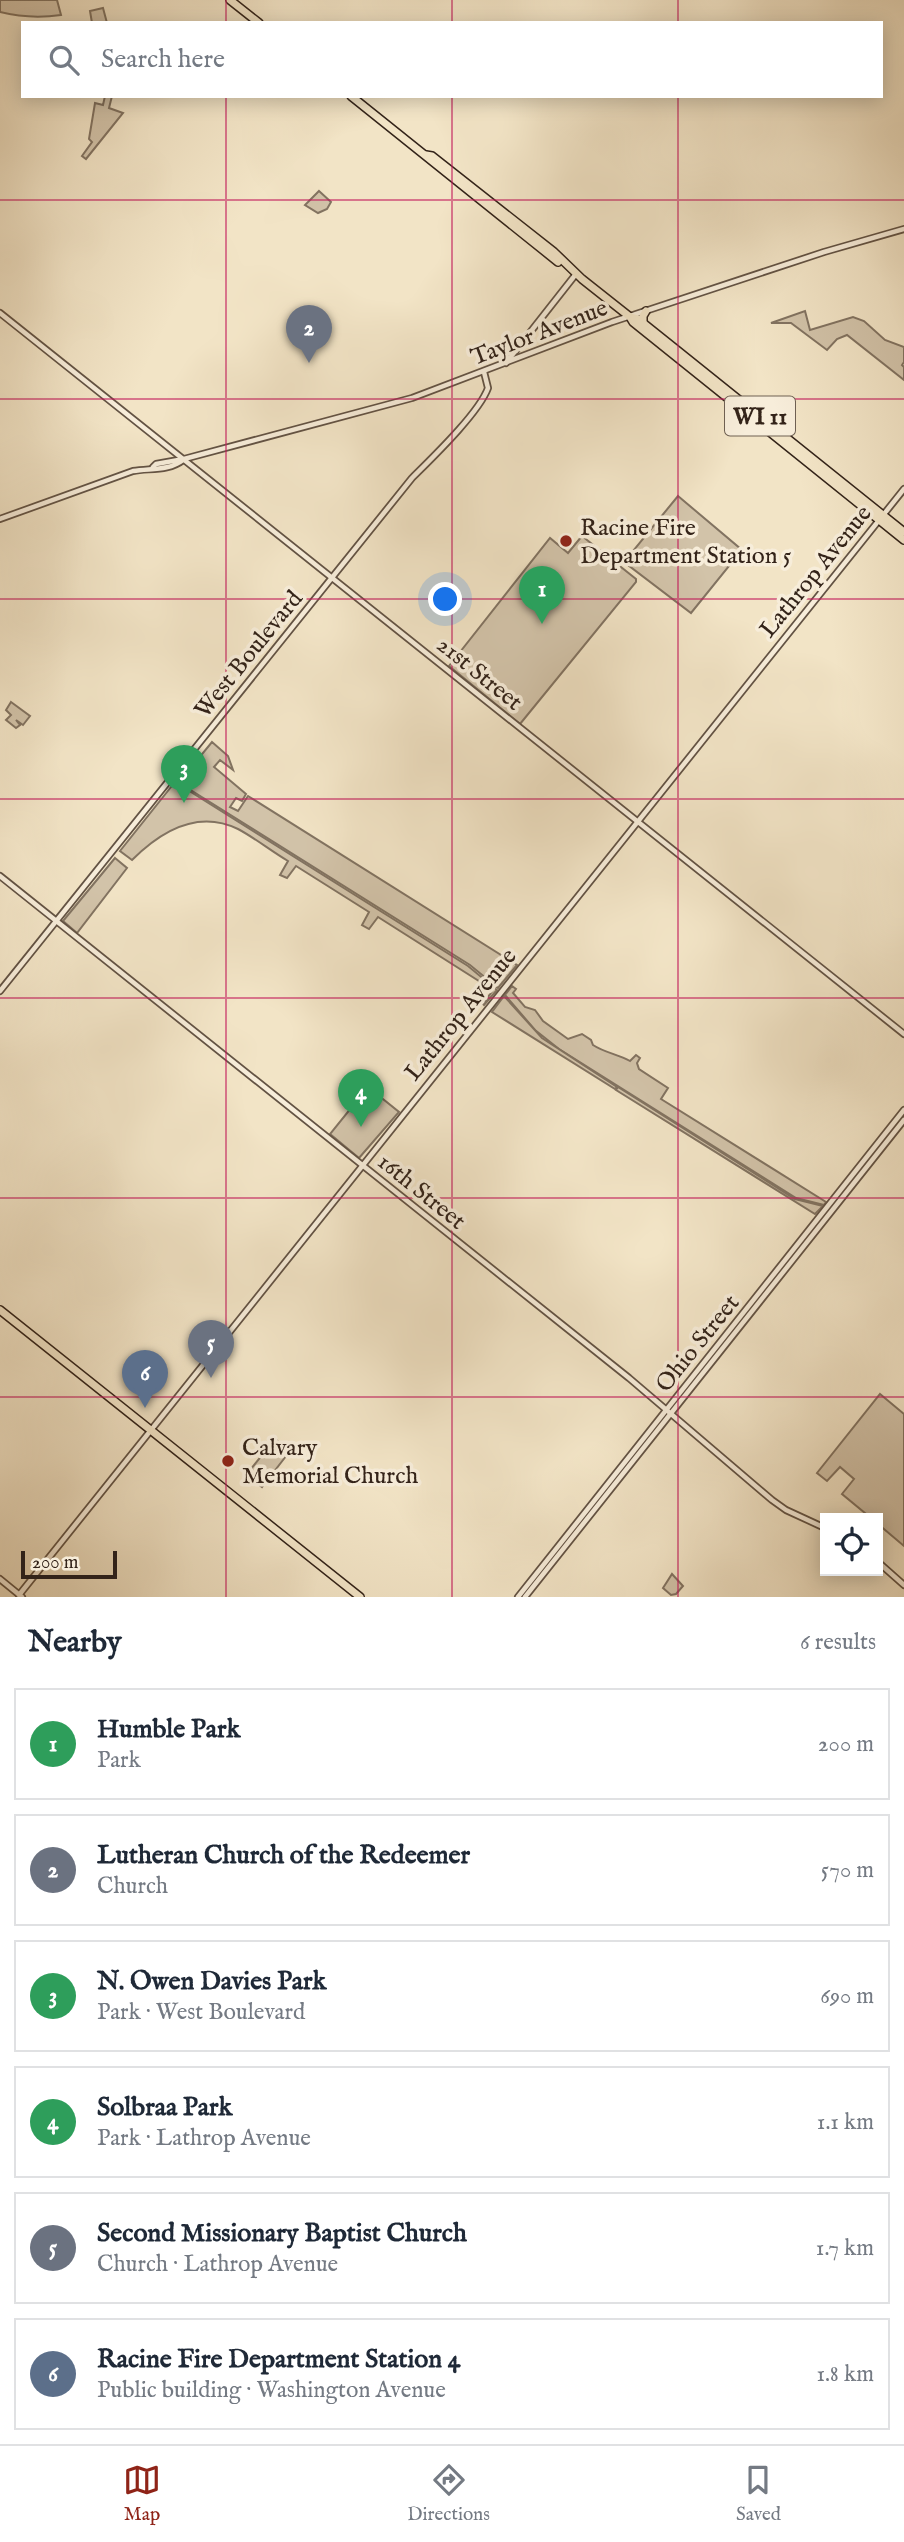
<!DOCTYPE html>
<html lang="en">
<head>
<meta charset="utf-8">
<style>
	body { margin:0; font-family:"IM FELL English",serif; background:#f6f6f7; color:#1f2937 }
	.controls { position:absolute; right:21px; bottom:21px; display:grid; overflow:hidden; border-radius:0px; box-shadow:0 4px 18px #0003 }
	.controls button { width:63px; height:63px; display:grid; place-items:center; padding:0; border:0; border-bottom:2px solid #e0e1e3; background:#fff; color:#1f2937; font:35px sans-serif }
	.scale { position:absolute; left:21px; bottom:18px; width:96px; box-sizing:border-box; padding-left:7px; border:4px solid #332319; border-top:0; font-size:19px; line-height:24px; white-space:nowrap; color:#332319; -webkit-text-stroke:5px #f7edda; paint-order:stroke }
	.you { position:absolute; left:446px; top:600px; width:24px; height:24px; margin:-18px; border:5px solid #fff; border-radius:50%; background:#1a73e8; box-shadow:0 0 0 10px #1a73e833 }
	.badge { display:grid; place-items:center; width:46px; height:46px; border-radius:50%; background:#8f2418; color:#fff; font-size:23px; font-weight:700 }
	.pin { position:absolute; translate:-50% -58px; filter:drop-shadow(0 2px 4px #0008) }
	.pin::after { content:''; position:absolute; top:37px; width:24px; height:21px; background:inherit; clip-path:polygon(0 0,100% 0,50% 100%) }
	.list { margin:0; padding:0; list-style:none }
	h2 { display:flex; justify-content:space-between; align-items:center; height:91px; margin:0; padding:0 28px; font-size:30px }
	h2 small { font-size:23px; font-weight:400; color:#747a83 }
	.list li { display:grid; grid-template-columns:46px 1fr auto; gap:21px; align-items:center; box-sizing:border-box; height:112px; margin:0 14px 14px; padding:0 14px; border:2px solid #e0e1e3; border-radius:0px }
	.list b { display:block; font-size:26px; white-space:nowrap }
	.list p { margin:0; font-size:23px; white-space:nowrap; color:#747a83 }
	.list em { font-size:23px; font-style:normal; color:#747a83 }
	.icon { flex:none; width:38px; height:38px; fill:none; stroke:currentColor; stroke-width:2; stroke-linecap:round; stroke-linejoin:round }
	.map { position:relative; flex:none; width:904px; height:1597px; overflow:hidden }
	.search { position:absolute; background:#fff; box-shadow:0 4px 18px #0003; left:21px; right:21px; top:21px; height:77px; display:flex; align-items:center; gap:18px; box-sizing:border-box; padding:0 24px; border-radius:0px; color:#747a83; font-size:26px }
	.sheet { height:847px; background:#fff }
	nav { display:flex; justify-content:space-around; align-items:center; box-sizing:border-box; height:98px; border-top:2px solid #e0e1e3; background:#fff; font-size:19px; color:#747a83 }
	nav a { display:grid; justify-items:center; gap:4px }
	nav .on { color:#8f2418 }
	.map>svg:first-child { display:block }
	.green { fill:#d2c3a9; stroke:#827361; stroke-width:2 }
	.lines { fill:none; stroke-linecap:round; stroke-linejoin:round }
	.minor-casing { stroke:#635344; stroke-width:8 }
	.major-casing { stroke:#332319; stroke-width:10 }
	.minor { stroke:#f7edda; stroke-width:4.5 }
	.major { stroke:#f2e4c6; stroke-width:7 }
	.grid { fill:none; stroke:#c2185b; stroke-width:2; stroke-opacity:0.55 }
	.poi-dot { fill:#8f2418; stroke:#f7edda; stroke-width:2.5 }
	.labels { text-anchor:middle; stroke-width:7; stroke-linejoin:round; paint-order:stroke }
	.shield { fill:#f7edda; stroke:#6e6053; stroke-width:2 }
	.shield-label { font-size:23px; font-weight:bold; fill:#332319 }
	.street-label { font-size:24px; fill:#332319; stroke:#f7edda }
	.poi-label { font-size:24px; fill:#332319; stroke:#f7edda; text-anchor:start }
</style>
</head>
<body>
<div class="map">
<svg width="904" height="1597" viewBox="0 0 904 1597">
	<rect width="100%" height="100%" fill="#f2e4c6"/>
	<filter id="stains"><feTurbulence type="fractalNoise" baseFrequency=".00286" numOctaves="4"/><feColorMatrix values="0 0 0 0 .2 0 0 0 0 .09 0 0 0 0 .02 0 0 0 .5 -.17"/></filter>
	<radialGradient id="worn" r=".72"><stop offset=".6" stop-color="#630" stop-opacity="0"/><stop offset="1" stop-color="#630" stop-opacity=".3"/></radialGradient>
	<!-- green -->
	<g class="green">
		<path d="M0,0H57L61,15C40,18 20,17 0,12Z"/>
		<polygon points="103,8 107,23 92,23 90,11"/>
		<polygon points="105,96 112,96 109,108 123,113 86,159 82,156 92,142 89,139 95,103 103,105"/>
		<polygon points="319,191 331,202 327,209 318,213 305,205"/>
		<polygon points="805,311 810,330 853,317 864,321 885,340 904,347 904,362 902,365 904,367 904,380 847,335 837,339 827,350 791,323 771,323"/>
		<polygon points="678,496 742,550 691,613 624,562"/>
		<polygon points="582,536 636,579 636,582 520,724 449,666 550,538 568,553"/>
		<polygon points="11,702 30,716 23,725 16,720 20,725 16,728 6,720 11,715 6,710"/>
		<polygon points="212,742 228,756 233,770 220,760 214,767 246,794 242,801 236,798 230,807 238,811 248,796 517,965 498,988 470,965 181,784 180,781"/>
		<path d="M175,782L468,966L497,990L484,1005L483,1004L493,990L378,917L369,929L362,925L369,912L296,866L287,878L280,875L288,861C271,851 255,838 238,829C197,809 160,832 132,860L120,851Z"/>
		<polygon points="115,858 127,868 77,933 63,921"/>
		<path d="M512,986L516,989L513,993L525,1007L535,1010L543,1021L568,1039L582,1034L591,1040L593,1045C605,1053 618,1054 630,1061L636,1055L640,1058L637,1063L639,1069L668,1088L661,1099L826,1202L824,1205L796,1198L559,1049L535,1030L505,995Z"/>
		<polygon points="504,996 542,1038 617,1087 615,1089 492,1012"/>
		<polygon points="368,1087 399,1112 359,1158 330,1134"/>
		<polygon points="618,1087 795,1199 823,1206 815,1214 616,1090"/>
		<polygon points="880,1394 904,1414 904,1546 878,1524 878,1518 871,1518 842,1494 854,1479 840,1467 827,1481 817,1473"/>
		<polygon points="275,1439 290,1451 262,1487 246,1475"/>
		<polygon points="672,1574 683,1586 676,1594 671,1595 663,1588"/>
	</g>
	<g class="lines">
		<defs>
			<g id="minor">
				<polyline points="0,313 904,1034"/>
				<polyline points="506,363 576,274"/>
				<polyline points="153,467 156,464 184,459 412,398 612,322 824,252 904,229"/>
				<path d="M0,519L133,471C150,468 169,471 183,460"/>
				<polyline points="0,876 629,1378 772,1500 786,1510 825,1528"/>
				<path d="M0,991L412,478C432,458 479,413 488,388L484,372"/>
				<polyline points="878,1562 904,1585"/>
				<polyline points="0,1579 22,1597"/>
				<polyline points="19,1595 904,489"/>
				<polyline points="518,1597 904,1110"/>
				<polyline points="525,1597 904,1120"/>
			</g>
			<g id="major">
				<polyline points="230,0 259,23"/>
				<polyline points="351,96 558,262"/>
				<polyline points="426,155 432,156 554,252 582,279 630,317 633,322 904,540"/>
				<polyline points="631,317 638,319 673,347 904,532"/>
				<polyline points="643,324 643,316 646,311"/>
				<polyline points="0,1310 360,1597"/>
			</g>
		</defs>
		<!-- minor casing -->
		<use href="#minor" class="minor-casing"/>
		<!-- major casing -->
		<use href="#major" class="major-casing"/>
		<!-- minor -->
		<use href="#minor" class="minor"/>
		<!-- major -->
		<use href="#major" class="major"/>
	</g>
	<!-- grid -->
	<path class="grid" d="M226,0V23M452,0V23M678,0V23M226,96V1597M452,96V1597M678,96V1597M0,200H904M0,399H904M0,599H904M0,799H904M0,998H904M0,1198H904M0,1397H904"/>
	<!-- markers -->
	<g class="poi-dot">
		<circle cx="566" cy="541" r="7"/>
		<circle cx="228" cy="1461" r="7"/>
	</g>
	<g class="labels">
		<!-- shield labels -->
		<rect class="shield" x="725" y="396.5" width="70" height="39" rx="5"/>
		<g class="shield-label">
			<text x="760" y="424">WI 11</text>
		</g>
		<!-- street labels -->
		<g class="street-label">
			<text transform="translate(539 332) rotate(-21)" y="8">Taylor Avenue</text>
			<text transform="translate(815 571) rotate(-51)" y="8">Lathrop Avenue</text>
			<text transform="translate(248 654) rotate(-51)" y="8">West Boulevard</text>
			<text transform="translate(480 673) rotate(39)" y="8">21st Street</text>
			<text transform="translate(460 1014) rotate(-51)" y="8">Lathrop Avenue</text>
			<text transform="translate(422 1191) rotate(39)" y="8">16th Street</text>
			<text transform="translate(697 1343) rotate(-51)" y="8">Ohio Street</text>
		</g>
		<!-- poi labels -->
		<g class="poi-label">
			<text x="580" y="535">Racine Fire<tspan x="580" dy="28">Department Station 5</tspan></text>
			<text x="242" y="1455">Calvary<tspan x="242" dy="28">Memorial Church</tspan></text>
		</g>
	</g>
	<rect width="100%" height="100%" filter="url(#stains)"/>
	<rect width="100%" height="100%" fill="url(#worn)"/>
</svg>
<div class="controls">
<button><svg class="icon" aria-label="locate" viewBox="0 0 24 24"><circle cx="12" cy="12" r="6"/><path d="M12 2v4M12 18v4M2 12h4M18 12h4"/></svg></button>
</div>
<div class="scale">200 m</div>
<div class="you"></div>
<div class="pin badge" style="left:542px;top:624px;background:#2e9e5b">1</div>
<div class="pin badge" style="left:309px;top:363px;background:#6b7280">2</div>
<div class="pin badge" style="left:184px;top:803px;background:#2e9e5b">3</div>
<div class="pin badge" style="left:361px;top:1127px;background:#2e9e5b">4</div>
<div class="pin badge" style="left:211px;top:1378px;background:#6b7280">5</div>
<div class="pin badge" style="left:145px;top:1408px;background:#5c6f8a">6</div>
<div class="search"><svg class="icon" aria-label="search" viewBox="0 0 24 24"><circle cx="10" cy="10" r="6"/><path d="M15 15l6 6"/></svg>Search here</div>
</div>
<section class="sheet">
<h2>Nearby<small>6 results</small></h2>
<ul class="list">
<li><span class="badge" style="background:#2e9e5b">1</span><div><b>Humble Park</b><p>Park</p></div><em>200 m</em></li>
<li><span class="badge" style="background:#6b7280">2</span><div><b>Lutheran Church of the Redeemer</b><p>Church</p></div><em>570 m</em></li>
<li><span class="badge" style="background:#2e9e5b">3</span><div><b>N. Owen Davies Park</b><p>Park · West Boulevard</p></div><em>690 m</em></li>
<li><span class="badge" style="background:#2e9e5b">4</span><div><b>Solbraa Park</b><p>Park · Lathrop Avenue</p></div><em>1.1 km</em></li>
<li><span class="badge" style="background:#6b7280">5</span><div><b>Second Missionary Baptist Church</b><p>Church · Lathrop Avenue</p></div><em>1.7 km</em></li>
<li><span class="badge" style="background:#5c6f8a">6</span><div><b>Racine Fire Department Station 4</b><p>Public building · Washington Avenue</p></div><em>1.8 km</em></li>
</ul>
</section>
<nav>
<a class="on"><svg class="icon" aria-label="map" viewBox="0 0 24 24"><path d="M3 6l6-2 6 2 6-2v14l-6 2-6-2-6 2zM9 4v14M15 6v14"/></svg>Map</a>
<a><svg class="icon" aria-label="directions" viewBox="0 0 24 24"><path d="M12 3l9 9-9 9-9-9zM9 14v-3h6M13 9l2 2-2 2"/></svg>Directions</a>
<a><svg class="icon" aria-label="saved" viewBox="0 0 24 24"><path d="M7 4h10v16l-5-4-5 4z"/></svg>Saved</a>
</nav>
</body>
</html>
